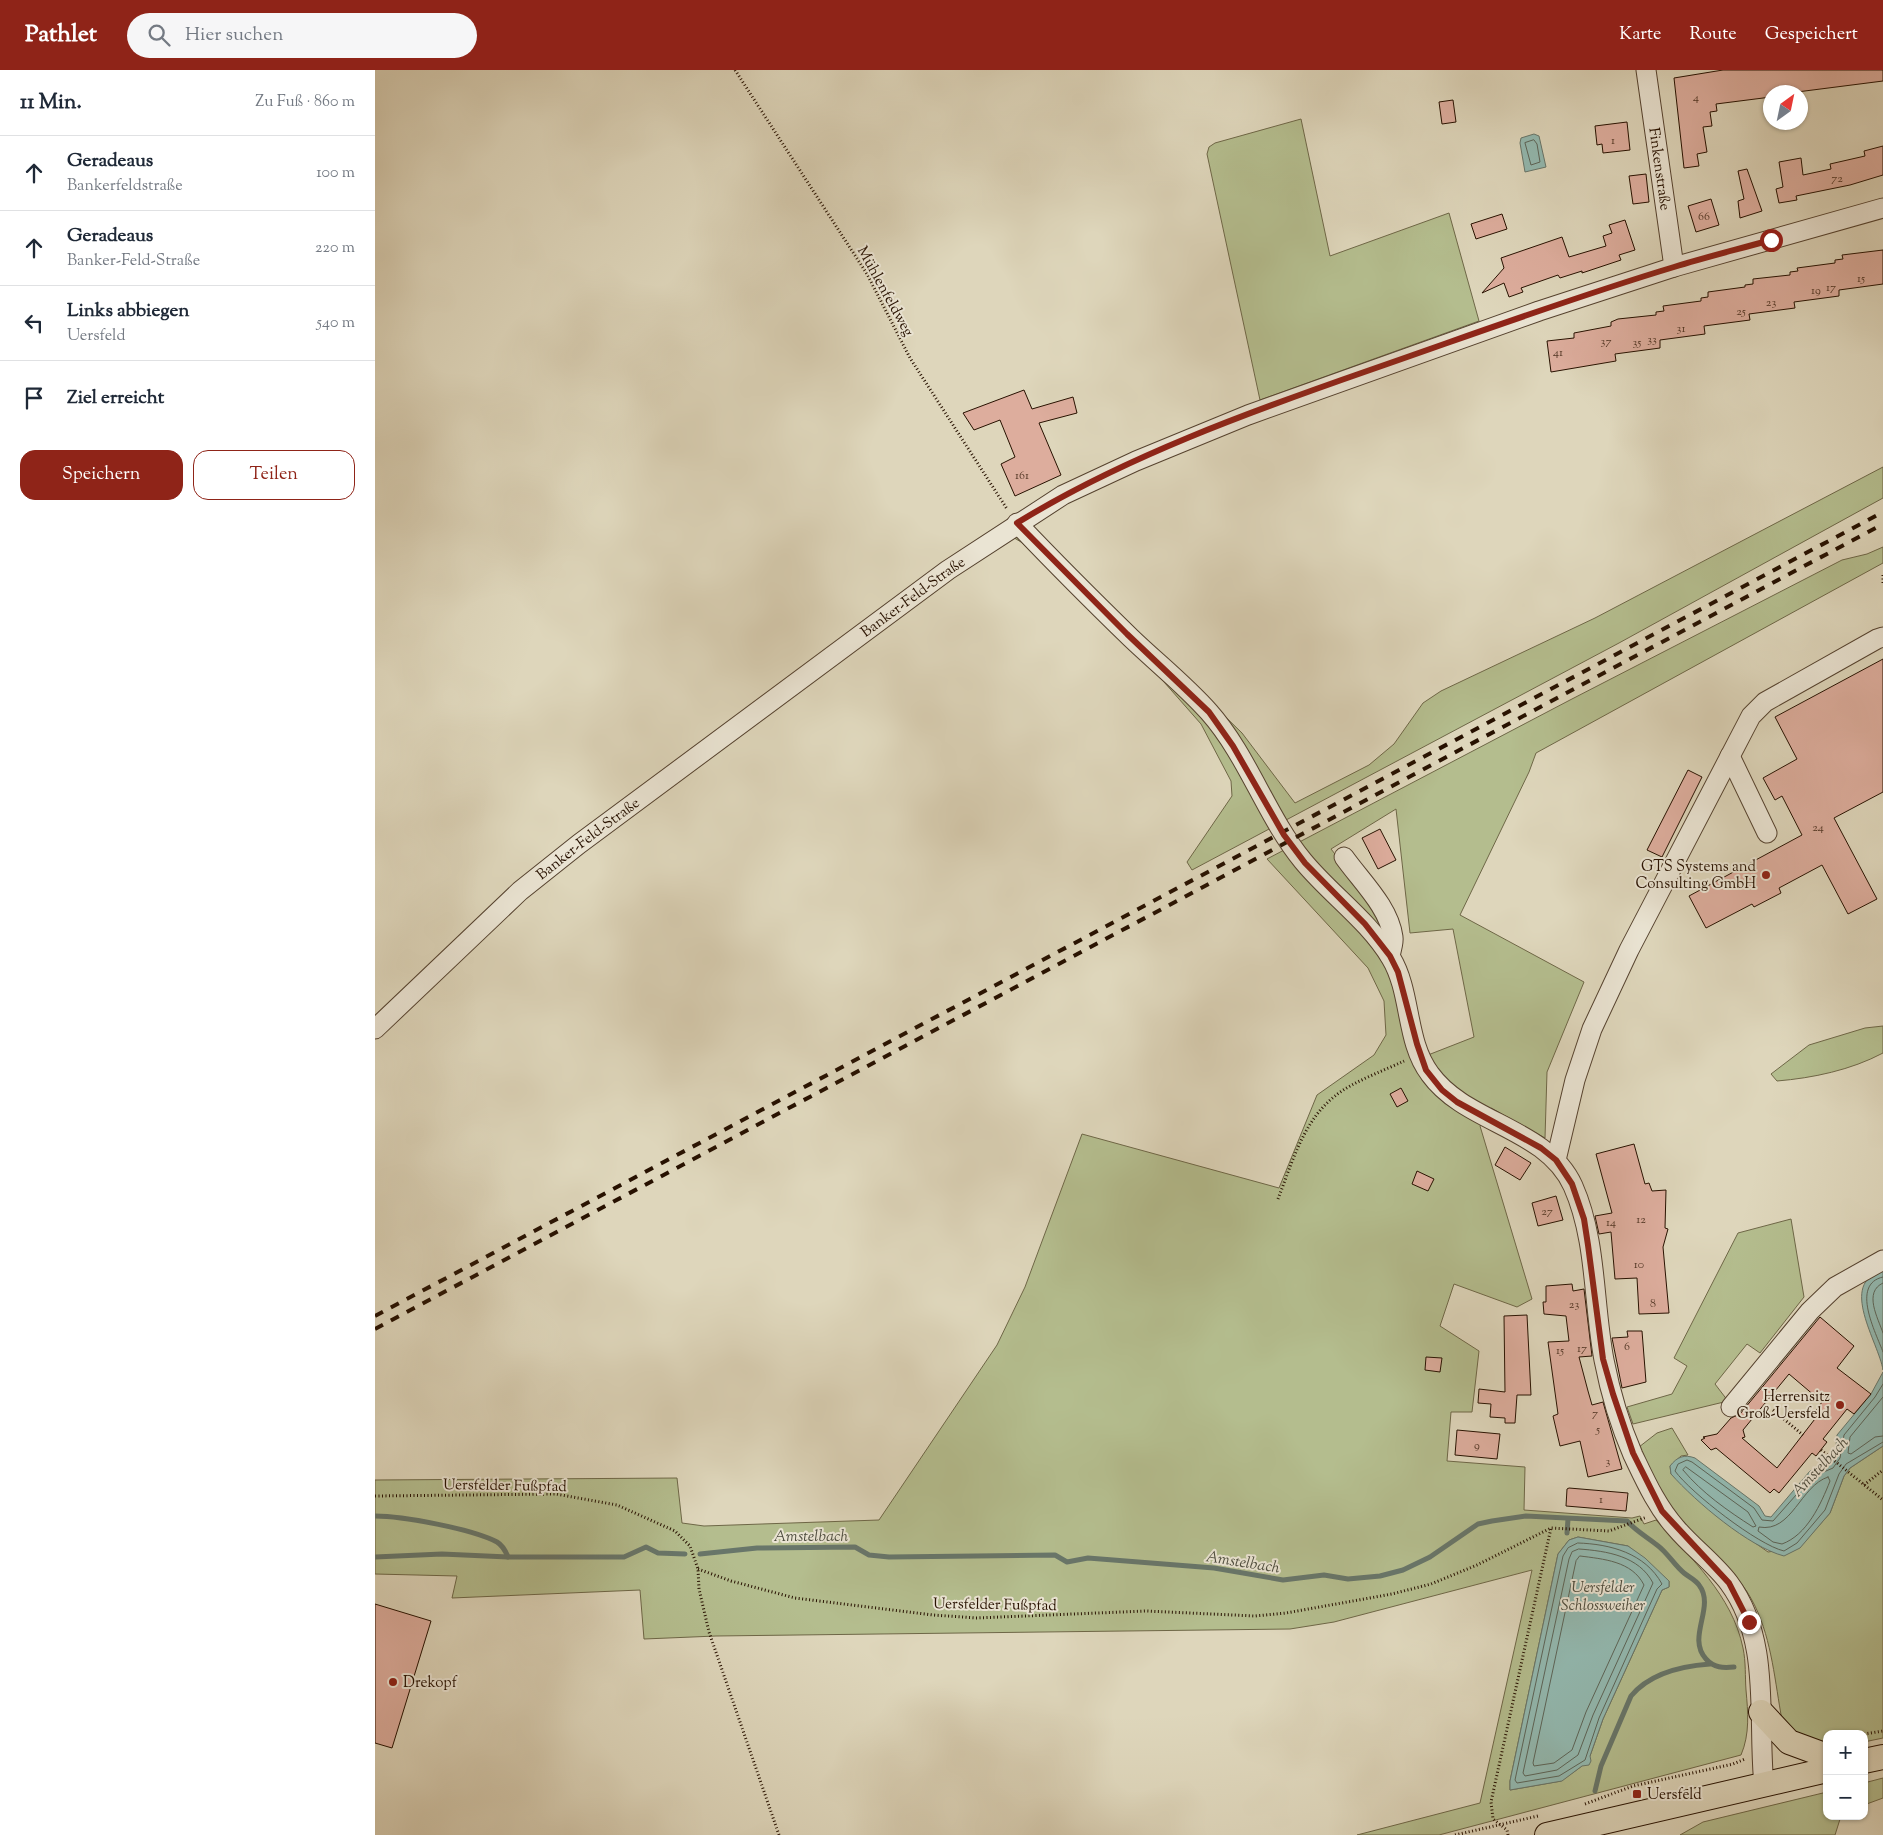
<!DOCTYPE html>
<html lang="de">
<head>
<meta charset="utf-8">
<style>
	body { margin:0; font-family:"Sorts Mill Goudy",serif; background:#f6f6f7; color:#1f2937 }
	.controls { position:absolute; right:15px; bottom:15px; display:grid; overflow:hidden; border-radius:10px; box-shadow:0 1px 4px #0004 }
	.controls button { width:45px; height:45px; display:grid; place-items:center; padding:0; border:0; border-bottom:1px solid #e0e1e3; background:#fff; color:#1f2937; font:25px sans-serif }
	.compass { position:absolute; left:1388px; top:15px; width:45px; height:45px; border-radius:50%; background:#fff; box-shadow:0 1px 4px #0004; rotate:33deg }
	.stop { position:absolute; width:15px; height:15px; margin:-11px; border:4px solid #8f2418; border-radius:50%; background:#fff }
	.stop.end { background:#8f2418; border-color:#fff; box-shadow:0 1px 5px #0008 }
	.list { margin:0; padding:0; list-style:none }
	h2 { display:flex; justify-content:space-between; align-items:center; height:65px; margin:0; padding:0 20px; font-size:21px }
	h2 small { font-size:16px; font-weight:400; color:#747a83 }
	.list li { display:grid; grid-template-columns:32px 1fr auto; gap:15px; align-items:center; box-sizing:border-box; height:75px; padding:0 20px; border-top:1px solid #e0e1e3 }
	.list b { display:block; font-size:19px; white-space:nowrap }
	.list p { margin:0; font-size:16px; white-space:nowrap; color:#747a83 }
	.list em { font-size:16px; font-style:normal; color:#747a83 }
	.actions { display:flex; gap:10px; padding:15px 20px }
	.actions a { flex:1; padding:11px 0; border:1px solid #8f2418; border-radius:15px; text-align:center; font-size:18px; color:#8f2418 }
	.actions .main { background:#8f2418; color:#fff }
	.icon { flex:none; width:28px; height:28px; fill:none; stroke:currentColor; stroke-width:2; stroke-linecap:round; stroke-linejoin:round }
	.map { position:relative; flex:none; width:1508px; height:1765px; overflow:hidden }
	header { display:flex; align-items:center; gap:30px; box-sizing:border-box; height:70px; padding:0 25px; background:#8f2418; color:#fff }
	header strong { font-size:24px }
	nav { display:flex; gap:28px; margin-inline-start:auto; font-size:18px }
	.search { width:350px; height:45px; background:#f6f6f7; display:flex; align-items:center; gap:12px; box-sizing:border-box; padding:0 18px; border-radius:28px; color:#747a83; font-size:19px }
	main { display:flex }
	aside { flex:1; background:#fff }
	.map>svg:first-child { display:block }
	.green { fill:#b4bd8e; stroke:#6e6747; fill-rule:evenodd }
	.water { fill:#93b9b0; stroke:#68766a }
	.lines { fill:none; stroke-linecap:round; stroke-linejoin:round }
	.shore { stroke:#5d6558; stroke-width:1 }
	.stream { stroke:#68766a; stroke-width:5 }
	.building { fill:#ddad9d; stroke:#271100; fill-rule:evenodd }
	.minor-casing { stroke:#55422f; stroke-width:21 }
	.major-casing { stroke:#271100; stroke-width:26 }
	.path { stroke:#271100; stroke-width:3; stroke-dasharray:1 2.5; stroke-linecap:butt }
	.minor { stroke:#eae4d3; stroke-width:19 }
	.major { stroke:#ded6bb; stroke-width:24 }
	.rail { stroke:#271100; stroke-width:4; stroke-dasharray:9 9; stroke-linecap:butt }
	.route { stroke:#8f2418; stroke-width:6 }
	.poi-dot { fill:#8f2418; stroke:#eae4d3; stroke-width:2 }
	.labels { text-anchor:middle; stroke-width:4; stroke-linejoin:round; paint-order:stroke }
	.number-label { font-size:12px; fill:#543827 }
	.street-label { font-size:15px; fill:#271100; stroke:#eae4d3 }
	.poi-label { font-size:15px; fill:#271100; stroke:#eae4d3; text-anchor:end }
	.water-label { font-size:16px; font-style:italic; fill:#4d4c3e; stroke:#eae4d3 }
</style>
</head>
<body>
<header>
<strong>Pathlet</strong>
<div class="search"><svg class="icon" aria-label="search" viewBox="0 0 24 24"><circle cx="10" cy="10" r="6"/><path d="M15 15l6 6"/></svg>Hier suchen</div>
<nav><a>Karte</a><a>Route</a><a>Gespeichert</a></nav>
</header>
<main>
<aside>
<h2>11 Min.<small>Zu Fuß · 860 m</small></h2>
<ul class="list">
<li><svg class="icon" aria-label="ahead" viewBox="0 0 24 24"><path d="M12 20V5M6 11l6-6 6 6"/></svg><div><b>Geradeaus</b><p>Bankerfeldstraße</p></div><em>100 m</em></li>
<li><svg class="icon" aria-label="ahead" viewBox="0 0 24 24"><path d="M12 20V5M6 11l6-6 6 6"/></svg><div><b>Geradeaus</b><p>Banker-Feld-Straße</p></div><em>220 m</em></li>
<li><svg class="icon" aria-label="left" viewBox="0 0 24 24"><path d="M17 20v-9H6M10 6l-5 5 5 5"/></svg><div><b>Links abbiegen</b><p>Uersfeld</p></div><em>540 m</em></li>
<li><svg class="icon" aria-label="arrive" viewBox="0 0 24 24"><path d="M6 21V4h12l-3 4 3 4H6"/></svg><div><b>Ziel erreicht</b></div></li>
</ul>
<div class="actions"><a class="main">Speichern</a><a>Teilen</a></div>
</aside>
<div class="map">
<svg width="1508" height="1765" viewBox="0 0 1508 1765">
	<rect width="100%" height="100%" fill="#ded6bb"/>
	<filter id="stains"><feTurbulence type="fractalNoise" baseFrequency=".004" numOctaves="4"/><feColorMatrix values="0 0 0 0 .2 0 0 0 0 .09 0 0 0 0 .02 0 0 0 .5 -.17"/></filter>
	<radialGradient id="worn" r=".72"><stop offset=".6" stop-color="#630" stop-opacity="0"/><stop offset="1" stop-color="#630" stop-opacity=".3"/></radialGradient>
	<!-- green -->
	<g class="green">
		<polygon points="926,49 955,186 1074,143 1104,251 885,330 832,84 834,77 840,73"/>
		<polygon points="1508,397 1508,428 1244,573 817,800 812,792 857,726 856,711 826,654 789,612 646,472 636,466 658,459 867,663 920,733 994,695 1019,674 1048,633 1066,621 1220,548"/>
		<path d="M1508,477V493L1161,683L1154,702L1085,845L1209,912L1172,1002L1170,1068L1116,1038L1105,1056L1157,1229L1142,1237L1079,1214L1065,1256L1104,1281L1097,1342H1076L1072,1391L1150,1397L1149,1440L1257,1448L1265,1446L1269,1454L1281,1450C1316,1488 1357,1525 1368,1578C1371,1592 1370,1607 1371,1620C1373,1642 1375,1664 1366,1685L1064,1765H982L1105,1733L1157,1500L959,1552L915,1559L341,1566L269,1569L265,1520L77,1528L82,1506L0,1504V1410L302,1408L307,1453L329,1456L504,1450L622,1275L650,1217L707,1064L904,1118L942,1025L999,985L1011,965L1009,931L993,898L892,789L1195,630L1467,490L1492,484ZM1021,739L1035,863L1078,859L1099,967L1053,985L998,832L956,779ZM1203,1467L1253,1476L1294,1511V1517L1287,1520L1228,1649L1215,1686L1207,1696L1186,1711L1135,1720V1711L1183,1484L1194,1470Z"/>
		<path d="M1508,956V983C1476,1000 1438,1008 1402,1011L1396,1004L1434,975L1490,958Z"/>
		<polygon points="1416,1149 1429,1227 1385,1283 1372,1274 1340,1314 1353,1331 1258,1354 1252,1337 1297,1324 1312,1296 1299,1288 1363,1163"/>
		<path d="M1297,1358L1313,1385L1306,1386L1295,1396L1296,1404L1349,1451L1393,1482L1425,1477L1455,1443L1469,1406L1475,1398L1508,1376V1668L1489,1672V1664H1452V1673C1433,1673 1421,1663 1407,1650C1400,1613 1397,1571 1380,1536C1360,1494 1318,1469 1291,1432C1279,1415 1272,1396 1264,1377L1282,1363Z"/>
		<polygon points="1508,1708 1508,1728 1489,1735 1489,1713"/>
		<polygon points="1452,1722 1452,1746 1466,1746 1460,1765 1305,1765 1328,1752"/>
	</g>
	<!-- water -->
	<g class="water">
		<polygon points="1159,64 1164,66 1171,97 1150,102 1145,73 1146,68"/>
		<path d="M1508,1201V1300C1504,1273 1462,1212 1508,1201Z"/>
		<path d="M1508,1302V1376L1475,1398L1469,1406L1455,1443L1425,1478L1409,1486C1374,1477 1321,1432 1296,1404L1295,1396C1302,1387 1309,1384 1320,1388L1384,1436L1390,1446L1396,1447L1435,1401L1454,1395L1460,1386L1462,1365L1496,1324Z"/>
		<polygon points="1203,1467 1253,1476 1270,1488 1294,1511 1294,1517 1287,1520 1228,1649 1215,1686 1216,1691 1214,1695 1207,1696 1187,1711 1135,1720 1135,1711 1183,1484 1194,1470"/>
	</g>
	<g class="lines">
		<!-- shore -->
		<g class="shore">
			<polygon points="1159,70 1162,74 1165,92 1156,95 1150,73"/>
			<path d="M1508,1207C1475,1214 1501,1263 1508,1282"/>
			<path d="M1508,1213C1488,1222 1503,1248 1508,1263"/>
			<path d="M1508,1314L1500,1327L1469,1365L1465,1388L1458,1398L1437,1407L1398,1451L1387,1450L1379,1438L1317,1392L1312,1390L1303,1394L1300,1401C1316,1423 1383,1475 1409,1481L1422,1473L1450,1440L1464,1404L1471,1394L1508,1372"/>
			<polyline points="1508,1327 1475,1367 1473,1383 1476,1384 1500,1367 1508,1366"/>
			<path d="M1311,1397L1373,1442L1381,1456L1378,1457C1353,1441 1327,1423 1308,1400Z"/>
			<path d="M1453,1407L1455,1411C1446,1434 1432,1465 1407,1474L1398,1472L1383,1461L1384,1457C1417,1463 1425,1416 1453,1407Z"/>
			<path d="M1203,1473C1235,1474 1270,1483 1287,1514L1282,1519L1224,1648L1210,1690L1184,1706L1142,1713L1140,1710L1188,1486L1193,1478Z"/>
			<path d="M1204,1479C1232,1481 1264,1486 1278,1513L1218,1645L1203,1685L1182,1700L1150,1706L1148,1703L1194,1489L1197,1482Z"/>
			<path d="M1205,1486C1228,1489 1257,1491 1269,1515L1211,1642L1197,1680L1179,1693L1159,1696L1158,1693L1201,1491Z"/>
		</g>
		<!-- stream -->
		<g class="stream">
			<path d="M0,1446C28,1446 97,1459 122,1472C127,1475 131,1482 133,1487"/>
			<polyline points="1192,1463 1193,1449"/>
			<path d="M325,1484L382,1478L480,1477L494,1485L514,1487L680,1485L692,1492L713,1488L839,1498L908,1510L949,1505L973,1509L1005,1506L1028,1500L1055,1487L1103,1454L1117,1451L1151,1446L1252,1451C1261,1461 1272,1467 1282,1475C1293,1483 1299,1495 1309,1503C1314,1507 1321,1510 1324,1515C1341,1537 1311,1567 1331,1589C1339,1598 1348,1598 1359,1597"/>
			<polyline points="0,1487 67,1484 133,1487 249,1487 271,1477 283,1483 310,1484"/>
			<path d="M1220,1721L1226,1696L1256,1626C1275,1603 1307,1596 1335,1594"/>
		</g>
	</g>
	<!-- building -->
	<g class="building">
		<polygon points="1348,0 1508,0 1508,11 1422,22 1396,22 1396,27 1341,34 1342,41 1335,42 1337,56 1328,57 1332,82 1322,84 1324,96 1309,98 1299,8"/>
		<polygon points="1078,30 1081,52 1067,54 1064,32"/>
		<polygon points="1252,52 1255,80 1228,83 1227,74 1222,75 1220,56"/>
		<polygon points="1508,76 1508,105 1475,115 1421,126 1422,130 1404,133 1401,119 1408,117 1404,92 1426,88 1428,105 1456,99 1455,94 1490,86 1489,81"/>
		<polygon points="1372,99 1387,141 1365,148 1363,131 1369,129 1363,101"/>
		<polygon points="1271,104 1274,132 1258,134 1254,106"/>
		<polygon points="1336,129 1344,155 1321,162 1313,136"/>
		<polygon points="1127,144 1132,159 1101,169 1096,154"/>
		<polygon points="1250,150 1260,180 1244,185 1246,190 1207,203 1207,201 1185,208 1183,205 1146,218 1148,222 1134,227 1129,213 1107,223 1129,198 1126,188 1187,167 1194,187 1231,176 1228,166 1237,163 1234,155"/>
		<polygon points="1508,180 1508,214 1464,220 1464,226 1419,232 1420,238 1374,244 1375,250 1329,256 1330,264 1285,270 1285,278 1240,284 1241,291 1176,302 1172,271 1199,268 1199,263 1236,256 1236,252 1243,249 1281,245 1281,242 1289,241 1288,236 1326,231 1326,228 1333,227 1333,222 1370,217 1370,215 1378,214 1378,209 1415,205 1415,202 1423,201 1422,198 1460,193 1460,190 1468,189 1467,185"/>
		<polygon points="649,320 657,339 698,327 702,343 664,353 686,405 640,426 626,394 640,387 625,350 599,360 588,343"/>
		<polygon points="1508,589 1508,722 1459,748 1502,829 1473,844 1447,795 1404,818 1406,823 1379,837 1377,834 1331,858 1314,826 1427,765 1407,726 1400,730 1388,708 1422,689 1400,647"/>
		<polygon points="1313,700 1327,707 1287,787 1272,780"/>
		<polygon points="1005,759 1021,790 1003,799 987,768"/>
		<polygon points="1026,1018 1033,1031 1022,1037 1015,1024"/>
		<polygon points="1259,1074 1270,1114 1274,1113 1277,1121 1291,1120 1290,1158 1293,1159 1288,1177 1294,1243 1264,1244 1262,1208 1240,1209 1236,1162 1224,1164 1220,1146 1237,1143 1221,1084"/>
		<polygon points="1130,1077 1156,1093 1145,1110 1120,1095"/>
		<polygon points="1042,1101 1059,1109 1053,1121 1037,1114"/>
		<polygon points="1181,1126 1188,1150 1163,1156 1157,1133"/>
		<polygon points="1197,1214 1198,1221 1209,1219 1217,1286 1204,1287 1213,1321 1217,1335 1228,1332 1247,1399 1213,1407 1205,1371 1185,1376 1178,1346 1183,1344 1173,1272 1194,1271 1191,1246 1169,1244 1168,1232 1171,1232 1171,1216"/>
		<polygon points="1152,1245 1156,1325 1142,1325 1140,1353 1130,1353 1130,1348 1115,1347 1116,1334 1103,1333 1104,1319 1130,1322 1129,1246"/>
		<path d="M1445,1247L1479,1276L1462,1298L1496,1324L1479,1344L1472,1339L1448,1369L1452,1372L1441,1386L1437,1383L1404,1423L1399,1419L1395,1423L1341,1378L1336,1380L1326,1370L1330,1368L1328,1367L1342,1364L1356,1348L1365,1344ZM1414,1304L1447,1332L1440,1342L1443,1345L1402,1398L1367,1368L1370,1367L1368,1360Z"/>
		<polygon points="1252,1261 1267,1261 1271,1312 1247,1318 1237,1268 1253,1267"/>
		<polygon points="1051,1287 1067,1288 1065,1302 1050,1300"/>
		<polygon points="1082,1360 1125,1364 1122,1389 1080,1385"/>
		<polygon points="1194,1418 1253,1423 1251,1441 1191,1436 1192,1419"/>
		<polygon points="0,1534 56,1551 17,1678 0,1673"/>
	</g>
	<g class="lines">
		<defs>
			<g id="minor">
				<path id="s1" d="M1271,0L1299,197"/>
				<path d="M642,453C679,492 717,530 756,568C781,592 810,615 834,642C873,686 891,746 928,791C956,825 993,850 1016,888C1037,923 1030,971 1055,1004C1091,1054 1171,1057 1198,1116C1222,1170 1218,1232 1229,1290C1235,1321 1245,1355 1258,1385C1270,1410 1282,1437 1301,1458C1317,1477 1339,1493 1354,1513C1397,1571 1382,1649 1389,1715"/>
				<polyline points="1355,686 1392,763"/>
				<path d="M969,787C986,811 1014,837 1018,867C1019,873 1016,880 1015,886"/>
				<path id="s2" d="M0,959L145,821L204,774L573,500L688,425L761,391L873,345L1164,241L1299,197L1508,138"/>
				<polyline points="1181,1090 1200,1010 1217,959 1254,880 1376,646 1390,632 1502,569 1508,567"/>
				<polyline points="1356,1337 1435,1241 1460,1217 1508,1190"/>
			</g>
			<g id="major">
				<polyline points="1386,1642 1414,1672 1452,1686"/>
				<polyline points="1489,1691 1508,1687"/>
				<polyline points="1172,1765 1452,1700"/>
			</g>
		</defs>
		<!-- minor casing -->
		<use href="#minor" class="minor-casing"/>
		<!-- major casing -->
		<use href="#major" class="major-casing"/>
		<!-- path -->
		<g class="path">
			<polyline points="360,0 492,204 535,288 632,439"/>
			<polyline points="1508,505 1508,515"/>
			<path d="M903,1129C917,1093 928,1051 960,1026C977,1012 1008,1001 1029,991"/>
			<polyline points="1398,1340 1428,1365"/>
			<polyline points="1446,1380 1508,1430"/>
			<polyline points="1489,1415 1508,1400"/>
			<polyline points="0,1426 181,1424 242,1435 300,1461 315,1476 323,1499 324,1519 334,1562 404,1765"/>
			<polyline points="323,1499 356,1511 420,1528 558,1545 601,1548 771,1541 880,1546 911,1543 1017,1524 1056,1514 1102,1495 1176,1458 1234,1461 1272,1447"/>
			<polyline points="1489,1664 1508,1661"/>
			<polyline points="1210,1734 1258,1716 1358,1694 1370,1689"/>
			<polyline points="1080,1765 1163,1746"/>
			<polyline points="1133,1765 1132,1760 1118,1749 1116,1732 1176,1458"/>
		</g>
		<!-- minor -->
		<use href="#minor" class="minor"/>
		<!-- major -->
		<use href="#major" class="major"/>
		<!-- rail -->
		<g class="rail">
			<polyline points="0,1246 1508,442"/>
			<polyline points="0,1259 1508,454"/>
		</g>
	</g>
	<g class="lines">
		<!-- route -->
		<path class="route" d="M1374,1552L1354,1513L1287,1441L1258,1383L1238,1324L1228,1289L1213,1175L1209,1149L1197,1114L1181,1090L1166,1078L1082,1032L1067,1020L1051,1000L1042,974L1023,902L1015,886L990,854L930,793L909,765L858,676L834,642L752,564L642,453C747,388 877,341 995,300C1096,265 1196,228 1299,197C1331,187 1364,179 1396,170"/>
	</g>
	<!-- markers -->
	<g class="poi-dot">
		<circle cx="1391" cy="805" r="5"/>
		<circle cx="1465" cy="1335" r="5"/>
		<circle cx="18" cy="1612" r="5"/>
		<rect x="1257" y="1719" width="10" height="10" rx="2.5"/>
	</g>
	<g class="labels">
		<!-- number labels -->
		<g class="number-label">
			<text x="1321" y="31">4</text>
			<text x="1238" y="74">1</text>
			<text x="1462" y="112">72</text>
			<text x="1329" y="150">66</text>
			<text x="1486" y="212">15</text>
			<text x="1456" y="221">17</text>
			<text x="1441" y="224">19</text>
			<text x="1396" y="236">23</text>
			<text x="1366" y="245">25</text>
			<text x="1306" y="262">31</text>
			<text x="1277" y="273">33</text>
			<text x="1231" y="275">37</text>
			<text x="1262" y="276">35</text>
			<text x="1183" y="286">41</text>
			<text x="647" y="409">161</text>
			<text x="1443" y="761">24</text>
			<text x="1172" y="1145">27</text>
			<text x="1266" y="1153">12</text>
			<text x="1236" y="1156">14</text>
			<text x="1264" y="1198">10</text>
			<text x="1278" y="1237">8</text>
			<text x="1199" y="1238">23</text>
			<text x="1252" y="1280">6</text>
			<text x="1207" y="1282">17</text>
			<text x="1185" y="1284">15</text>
			<text x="1220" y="1347">7</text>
			<text x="1223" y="1363">5</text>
			<text x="1102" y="1379">9</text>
			<text x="1233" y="1395">3</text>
			<text x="1226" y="1433">1</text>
		</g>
		<!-- street labels -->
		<g class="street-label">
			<text dy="5" stroke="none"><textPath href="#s1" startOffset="100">Finkenstraße</textPath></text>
			<text transform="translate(511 221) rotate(61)" y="5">Mühlenfeldweg</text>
			<text dy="5" stroke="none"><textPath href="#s2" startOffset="691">Banker-Feld-Straße</textPath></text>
			<text dy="5" stroke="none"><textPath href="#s2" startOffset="286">Banker-Feld-Straße</textPath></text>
			<text transform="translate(130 1415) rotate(1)" y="5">Uersfelder Fußpfad</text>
			<text transform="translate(620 1534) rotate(1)" y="5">Uersfelder Fußpfad</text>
		</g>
		<!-- poi labels -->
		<g class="poi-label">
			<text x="1381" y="801">GTS Systems and<tspan x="1381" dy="17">Consulting GmbH</tspan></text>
			<text x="1455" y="1331">Herrensitz<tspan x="1455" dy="17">Groß-Uersfeld</tspan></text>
			<text x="28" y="1617" text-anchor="start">Drekopf</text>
			<text x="1272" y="1729" text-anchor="start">Uersfeld</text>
		</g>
		<!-- water labels -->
		<g class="water-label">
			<text transform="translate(1444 1396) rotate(-47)" y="6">Amstelbach</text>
			<text x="436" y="1471">Amstelbach</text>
			<text transform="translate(868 1491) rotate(9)" y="6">Amstelbach</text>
			<text x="1228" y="1522">Uersfelder<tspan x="1228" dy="18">Schlossweiher</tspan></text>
		</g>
	</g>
	<rect width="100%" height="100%" filter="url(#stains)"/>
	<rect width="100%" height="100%" fill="url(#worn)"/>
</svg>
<div class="controls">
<button>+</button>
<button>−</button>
</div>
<svg class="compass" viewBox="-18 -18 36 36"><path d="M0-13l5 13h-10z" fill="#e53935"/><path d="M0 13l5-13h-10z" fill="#747a83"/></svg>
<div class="stop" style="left:1396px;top:170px"></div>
<div class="stop end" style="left:1374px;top:1552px"></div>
</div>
</main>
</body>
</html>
